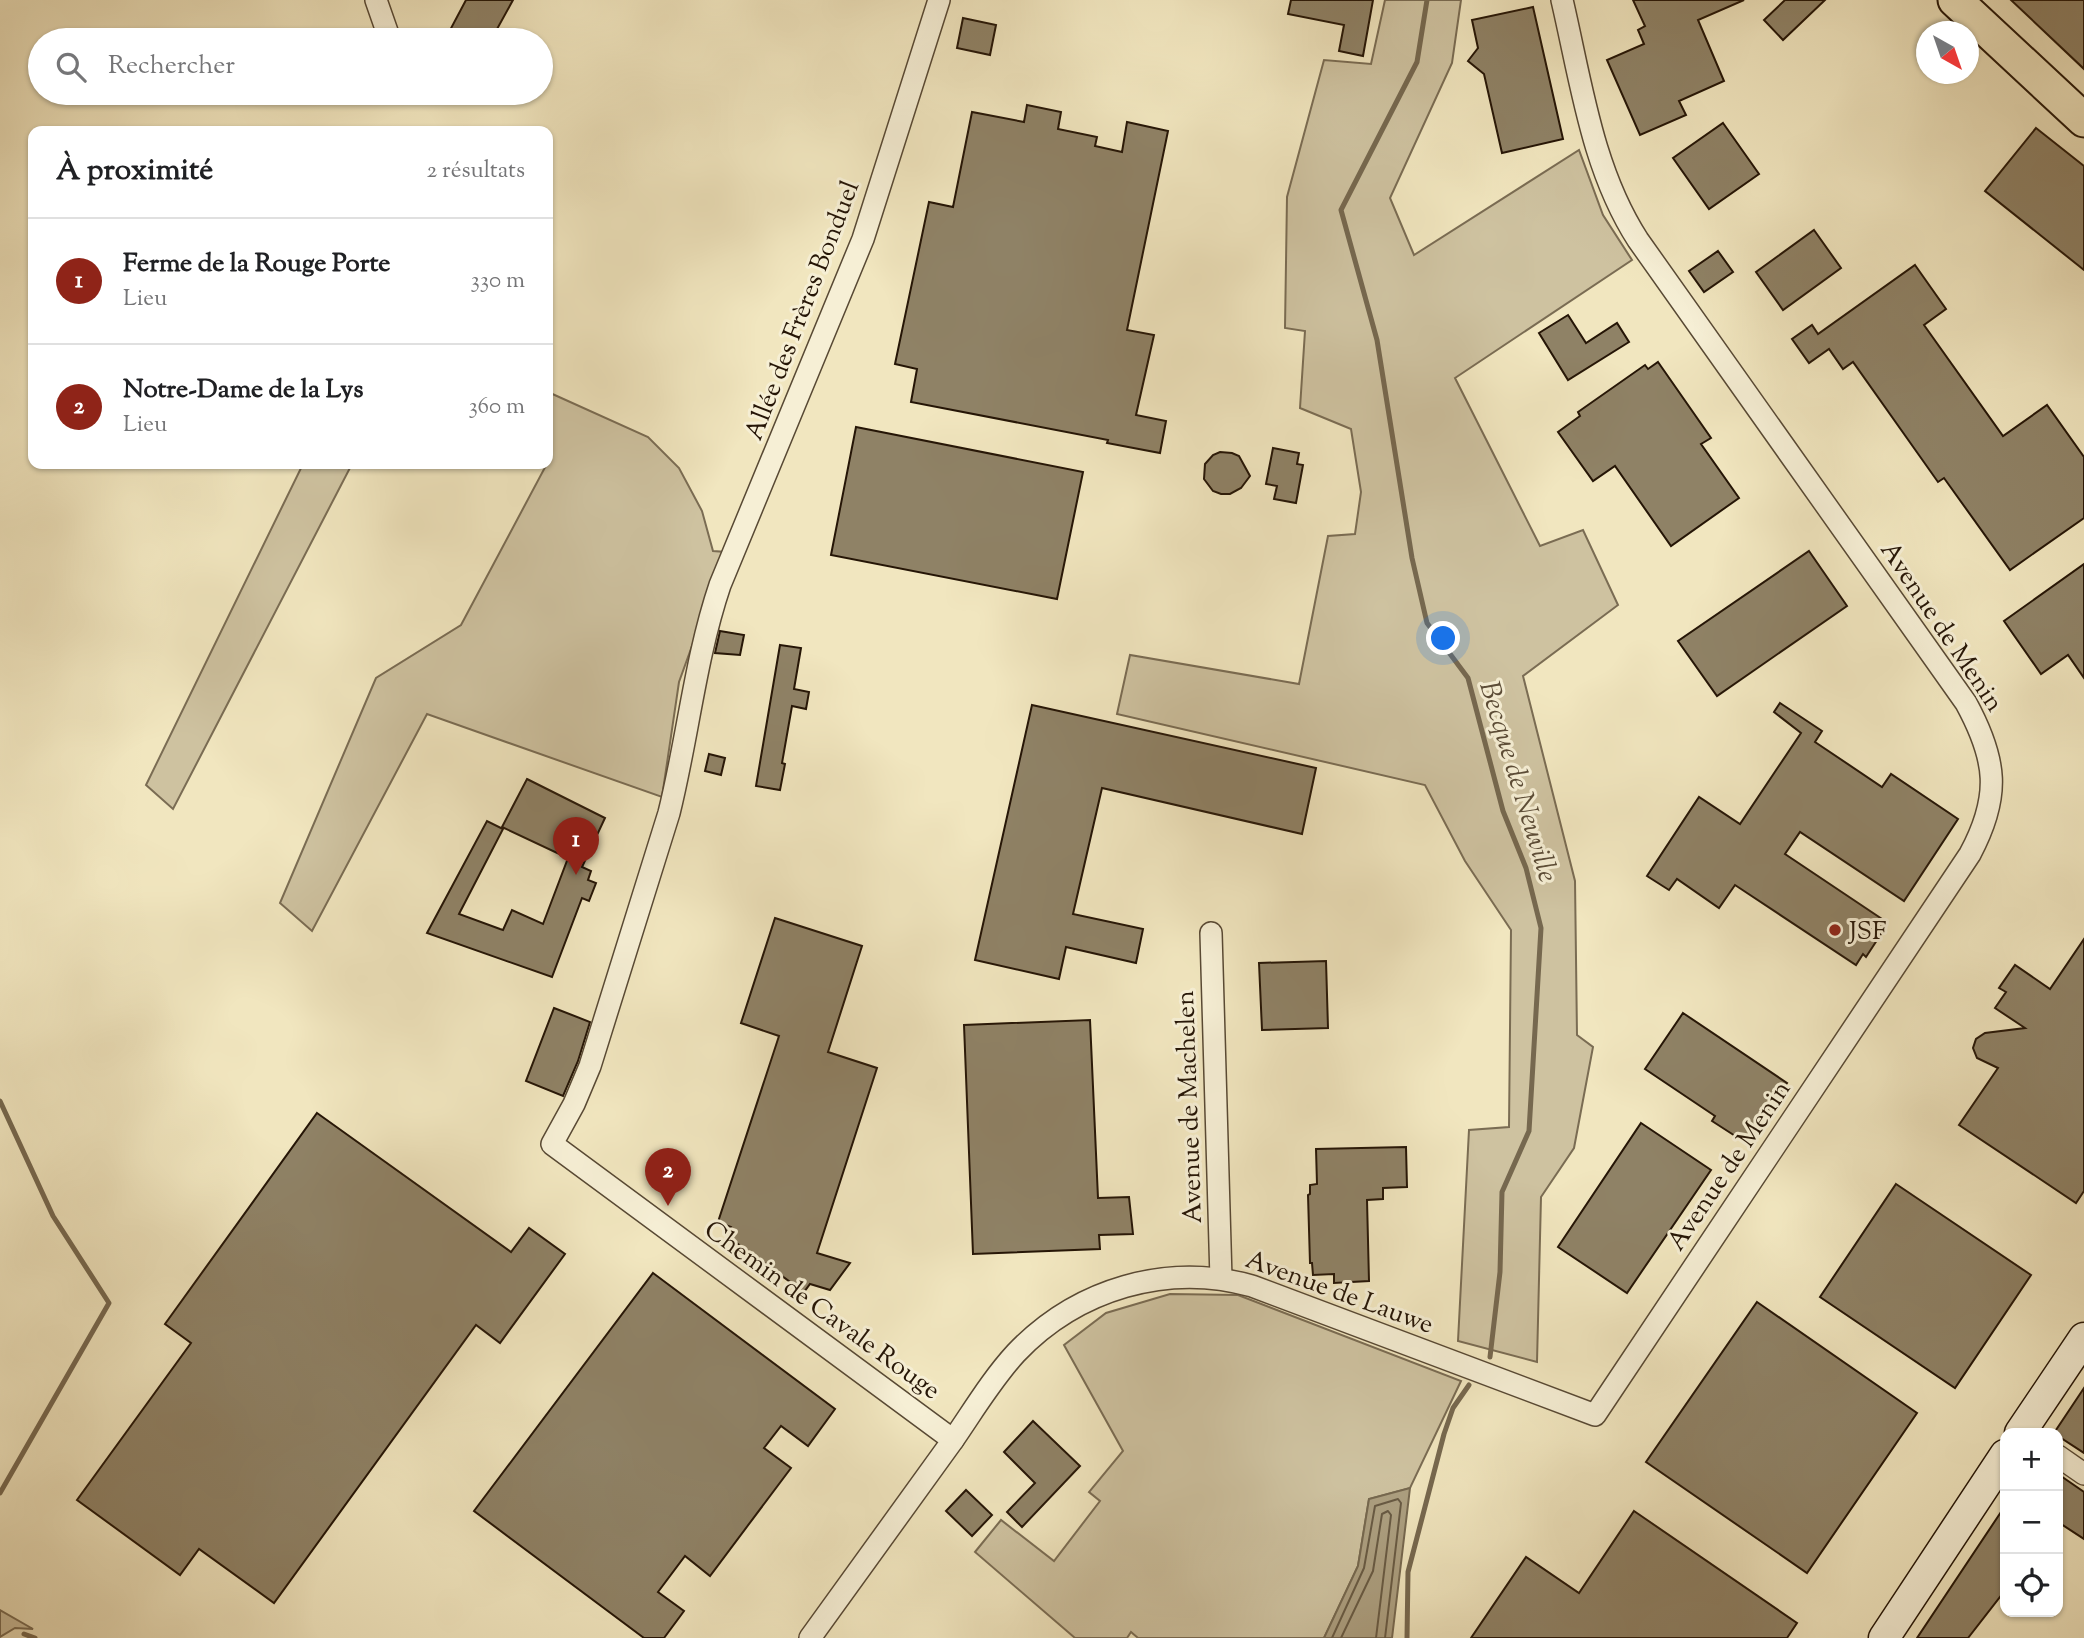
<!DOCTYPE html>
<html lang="fr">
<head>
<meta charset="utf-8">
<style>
	body { margin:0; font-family:"Sorts Mill Goudy",serif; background:#f6f6f6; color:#202124 }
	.controls { position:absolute; right:21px; bottom:21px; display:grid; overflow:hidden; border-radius:14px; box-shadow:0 2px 5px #0004 }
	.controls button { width:63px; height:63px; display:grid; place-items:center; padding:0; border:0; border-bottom:2px solid #e0e0e0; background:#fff; color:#202124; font:35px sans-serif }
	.compass { position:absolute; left:1916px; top:21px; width:63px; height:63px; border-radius:50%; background:#fff; box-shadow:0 2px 5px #0004; rotate:140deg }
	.you { position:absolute; left:1444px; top:639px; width:24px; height:24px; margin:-18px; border:5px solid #fff; border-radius:50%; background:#1a73e8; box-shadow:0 0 0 10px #1a73e833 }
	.badge { display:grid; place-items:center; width:46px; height:46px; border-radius:50%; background:#8f2418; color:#fff; font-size:23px; font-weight:700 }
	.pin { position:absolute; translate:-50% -58px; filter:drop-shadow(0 2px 4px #0008) }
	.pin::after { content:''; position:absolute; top:37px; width:24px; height:21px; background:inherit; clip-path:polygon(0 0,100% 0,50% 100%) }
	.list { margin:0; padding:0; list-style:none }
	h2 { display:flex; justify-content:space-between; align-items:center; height:91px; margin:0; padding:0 28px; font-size:30px }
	h2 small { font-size:23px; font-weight:400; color:#757577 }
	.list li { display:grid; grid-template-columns:46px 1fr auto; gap:21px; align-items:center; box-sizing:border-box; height:126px; padding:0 28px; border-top:2px solid #e0e0e0 }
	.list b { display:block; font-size:26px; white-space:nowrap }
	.list p { margin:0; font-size:23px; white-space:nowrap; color:#757577 }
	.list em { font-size:23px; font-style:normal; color:#757577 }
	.icon { flex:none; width:38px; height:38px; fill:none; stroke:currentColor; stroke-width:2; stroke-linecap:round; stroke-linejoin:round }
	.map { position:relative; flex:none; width:2084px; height:1638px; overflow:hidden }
	.search { position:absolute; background:#fff; box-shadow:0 2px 5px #0004; left:28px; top:28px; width:525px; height:77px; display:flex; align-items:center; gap:18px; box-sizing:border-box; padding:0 24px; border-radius:38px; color:#757577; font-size:26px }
	.panel { position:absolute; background:#fff; box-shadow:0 2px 5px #0004; left:28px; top:126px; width:525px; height:343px; border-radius:14px }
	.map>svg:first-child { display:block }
	.green { fill:#cec2a0; stroke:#7a6c53; stroke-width:2 }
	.water { fill:#ac9f80; stroke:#76684f; stroke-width:2 }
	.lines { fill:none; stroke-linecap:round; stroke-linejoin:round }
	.shore { stroke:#685a43; stroke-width:2 }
	.stream { stroke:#76684f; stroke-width:5 }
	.building { fill:#8f8266; stroke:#251506; stroke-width:2 }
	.street-casing { stroke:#584934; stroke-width:24 }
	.secondary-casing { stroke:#251506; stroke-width:33 }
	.primary-casing { stroke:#251506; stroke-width:37 }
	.street { stroke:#f6efd5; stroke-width:21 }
	.secondary { stroke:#f6efd5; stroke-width:30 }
	.primary { stroke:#f1e6bf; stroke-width:33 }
	.poi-dot { fill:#8f2418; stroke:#f6efd5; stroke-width:2.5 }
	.labels { text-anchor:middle; stroke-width:6; stroke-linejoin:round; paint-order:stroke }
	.street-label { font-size:26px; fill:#251506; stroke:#f6efd5 }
	.poi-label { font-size:26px; fill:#251506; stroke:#f6efd5; text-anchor:start }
	.water-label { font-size:28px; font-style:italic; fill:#5b4c37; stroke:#f6efd5 }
</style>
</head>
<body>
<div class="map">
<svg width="2084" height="1638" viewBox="0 0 2084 1638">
	<rect width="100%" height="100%" fill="#f1e6bf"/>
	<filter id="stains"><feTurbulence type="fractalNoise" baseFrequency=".00286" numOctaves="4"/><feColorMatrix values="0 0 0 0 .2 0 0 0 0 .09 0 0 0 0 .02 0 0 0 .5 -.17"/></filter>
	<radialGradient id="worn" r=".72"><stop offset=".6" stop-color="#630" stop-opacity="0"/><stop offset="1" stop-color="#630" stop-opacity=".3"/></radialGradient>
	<!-- green -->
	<g class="green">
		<polygon points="1385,0 1461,0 1452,63 1390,198 1414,255 1579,150 1603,215 1632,260 1455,378 1540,546 1583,530 1618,605 1523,676 1575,881 1577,1035 1593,1047 1574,1148 1541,1197 1537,1362 1458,1341 1469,1130 1509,1127 1511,930 1465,861 1425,785 1117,714 1130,655 1299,684 1328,536 1355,534 1361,492 1351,429 1300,408 1305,331 1285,328 1287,197 1324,60 1371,64"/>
		<polygon points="548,392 648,437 679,468 702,511 713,551 726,552 679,682 662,797 427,714 312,931 280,903 376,678 461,625 550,458 548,457"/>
		<polygon points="303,464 352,464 173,809 146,785"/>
		<polygon points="1170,1294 1238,1295 1461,1381 1410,1488 1369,1499 1358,1566 1324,1638 1138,1638 1131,1632 1127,1638 1075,1638 975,1552 1001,1520 1054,1561 1100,1501 1089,1492 1123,1451 1064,1345 1106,1313"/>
		<polygon points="0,1610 33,1629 15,1628 0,1637"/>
	</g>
	<!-- water -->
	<polygon class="water" points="1410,1488 1392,1638 1324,1638 1358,1566 1369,1499"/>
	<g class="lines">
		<!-- shore -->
		<g class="shore">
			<polyline points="1332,1638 1364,1568 1375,1506 1398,1499 1401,1503 1385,1638"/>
			<polyline points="1341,1638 1373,1571 1382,1514 1388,1511 1391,1515 1376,1638"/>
		</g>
		<!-- stream -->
		<g class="stream">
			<polyline points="1427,0 1417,62 1341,210 1377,340 1412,558 1427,623 1468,678 1503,811 1526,868 1541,928 1529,1131 1502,1192 1500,1272 1490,1357"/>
			<polyline points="0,1101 53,1216 109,1303 0,1493"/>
			<polyline points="24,1634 35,1638"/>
			<polyline points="1407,1638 1408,1572 1444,1434 1453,1408 1469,1385"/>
		</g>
	</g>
	<!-- building -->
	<g class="building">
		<polygon points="466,0 513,0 491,40 463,40 449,32"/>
		<polygon points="1291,0 1373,0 1363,56 1339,51 1344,25 1288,14"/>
		<polygon points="1633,0 1744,0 1698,20 1724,81 1679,101 1686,115 1640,135 1607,60 1644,44 1638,30 1645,26"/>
		<polygon points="1785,0 1825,0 1783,40 1764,20"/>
		<polygon points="2011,0 2084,0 2084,69"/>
		<polygon points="1533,7 1563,139 1502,153 1484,74 1468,61 1478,48 1472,20"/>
		<polygon points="963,18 996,25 990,55 957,48"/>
		<polygon points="1027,105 1061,112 1058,129 1097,137 1095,146 1122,152 1127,122 1168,131 1127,330 1154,335 1136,415 1166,421 1160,453 1107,443 1108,440 911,402 917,369 895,364 929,202 953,207 972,112 1024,122"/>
		<polygon points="1723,123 1759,174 1709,209 1673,158"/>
		<polygon points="2036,128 2084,166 2084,270 1985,191"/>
		<polygon points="1814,230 1841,268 1783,310 1756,272"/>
		<polygon points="1718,251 1733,272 1704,292 1689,271"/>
		<polygon points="1915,265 1946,309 1924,325 2003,436 2047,405 2084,457 2084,518 2010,570 1944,478 1938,482 1853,362 1843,369 1829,349 1809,363 1792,339 1812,325 1818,334"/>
		<polygon points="1568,315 1586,343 1617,323 1629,342 1568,380 1539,333"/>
		<polygon points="1658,362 1711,438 1701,444 1739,498 1671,546 1615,466 1593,481 1558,432 1580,416 1578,412 1645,365 1648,369"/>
		<polygon points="856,427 1083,472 1057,599 831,555"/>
		<polygon points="1273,448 1299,453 1297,464 1303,465 1296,503 1274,499 1277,486 1266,484"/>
		<polygon points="1220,452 1232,453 1239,456 1250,476 1241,488 1230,494 1221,494 1213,491 1204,479 1205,464 1213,455"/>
		<polygon points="1809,551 1847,606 1717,696 1678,641"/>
		<polygon points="2084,564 2084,678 2068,655 2041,674 2004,621"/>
		<polygon points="720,631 744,635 740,655 715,653"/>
		<polygon points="780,645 801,648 794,689 809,692 806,709 792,706 782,763 785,764 780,790 756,786"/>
		<polygon points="1780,703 1822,731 1815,742 1882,787 1891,774 1958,819 1904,901 1800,832 1785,854 1885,921 1878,932 1881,934 1866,957 1863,954 1856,965 1735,885 1719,908 1677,879 1669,890 1647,876 1699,797 1740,824 1801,733 1774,712"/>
		<polygon points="1032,705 1316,768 1302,834 1102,788 1073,914 1143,929 1136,963 1066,947 1059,979 975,960"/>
		<polygon points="709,754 725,758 721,775 705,771"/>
		<polygon points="527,779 605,818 582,867 591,871 588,880 596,883 589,901 582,898 552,977 427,933 487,821 503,829 459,914 500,929 503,930 512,910 543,924 568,858 502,827"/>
		<polygon points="775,918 862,946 828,1052 877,1068 817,1253 850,1263 830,1290 810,1284 804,1292 727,1236 731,1227 718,1222 779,1036 741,1023"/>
		<polygon points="2084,939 2084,1191 2076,1203 1959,1125 1998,1068 1977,1058 1973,1048 1976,1039 1985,1033 2025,1028 1995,1008 2006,992 1999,988 2015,965 2050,989"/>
		<polygon points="1326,961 1328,1028 1262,1030 1259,963"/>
		<polygon points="554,1008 590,1022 578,1061 563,1096 526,1081"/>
		<polygon points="1683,1013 1787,1083 1746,1143 1712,1121 1715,1116 1645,1069"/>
		<polygon points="1090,1020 1098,1198 1129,1197 1133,1234 1099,1235 1100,1249 973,1254 964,1025"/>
		<polygon points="317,1113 511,1252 529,1228 565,1254 500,1343 476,1325 274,1603 199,1549 180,1575 77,1500 191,1343 165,1324"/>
		<polygon points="1641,1123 1711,1170 1627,1293 1558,1247"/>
		<polygon points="1406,1147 1407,1187 1383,1188 1383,1199 1367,1200 1369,1281 1334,1283 1334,1274 1313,1275 1312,1263 1310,1263 1308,1195 1310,1194 1310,1185 1317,1184 1316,1149"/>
		<polygon points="1896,1184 2031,1275 1955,1388 1820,1297"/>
		<polygon points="653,1273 835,1409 808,1446 781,1426 764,1448 791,1468 710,1576 685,1556 658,1592 684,1611 664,1638 644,1638 474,1511"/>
		<polygon points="1757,1302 1917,1413 1807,1573 1646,1462"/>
		<polygon points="2084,1388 2084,1453 2058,1436 2058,1433 2054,1433"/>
		<polygon points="1033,1421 1080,1466 1022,1527 1007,1512 1035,1483 1004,1452"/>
		<polygon points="2058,1474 2084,1492 2084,1539 2058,1522"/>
		<polygon points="966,1490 992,1515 972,1536 946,1511"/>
		<polygon points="2005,1506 2005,1601 2000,1597 1968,1638 1917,1638"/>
		<polygon points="1634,1511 1797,1623 1787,1638 1471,1638 1526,1557 1579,1593"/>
	</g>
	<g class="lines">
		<defs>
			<g id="street">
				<polyline points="376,0 390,40"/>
				<polyline points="1211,933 1221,1279"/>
				<path d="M953,1440C973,1411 992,1379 1016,1353C1077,1289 1167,1262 1252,1286L1595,1415L1970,854C2001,796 1997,760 1966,703L1638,240C1592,169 1581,81 1562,0"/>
				<polyline points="2058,1456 2084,1474"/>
				<path d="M810,1638L953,1440L552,1144L574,1104L590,1066L669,813C688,737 695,659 720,585L863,239L939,0"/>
			</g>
			<g id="secondary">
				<polyline points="2020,1433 2084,1338"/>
				<polyline points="1884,1638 2005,1455"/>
			</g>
			<polyline id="primary" points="1955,0 2084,120"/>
		</defs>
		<!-- street casing -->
		<use href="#street" class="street-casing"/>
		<!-- secondary casing -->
		<use href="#secondary" class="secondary-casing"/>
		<!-- primary casing -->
		<use href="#primary" class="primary-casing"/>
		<!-- street -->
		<use href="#street" class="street"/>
		<!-- secondary -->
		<use href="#secondary" class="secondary"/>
		<!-- primary -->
		<use href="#primary" class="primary"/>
	</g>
	<!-- markers -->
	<circle class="poi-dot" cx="1835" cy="930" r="7"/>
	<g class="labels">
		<!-- street labels -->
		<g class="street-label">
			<text transform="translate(801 310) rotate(-69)" y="9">Allée des Frères Bonduel</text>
			<text transform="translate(1943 626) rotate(56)" y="9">Avenue de Menin</text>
			<text transform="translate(1188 1107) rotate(-92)" y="9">Avenue de Machelen</text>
			<text transform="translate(1728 1165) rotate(-56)" y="9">Avenue de Menin</text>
			<text transform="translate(1340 1291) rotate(20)" y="9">Avenue de Lauwe</text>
			<text transform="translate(823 1309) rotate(36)" y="9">Chemin de Cavale Rouge</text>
		</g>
		<!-- poi labels -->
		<g class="poi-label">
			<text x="1849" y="939">JSF</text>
		</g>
		<!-- water labels -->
		<g class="water-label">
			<text transform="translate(1520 781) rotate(73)" y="10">Becque de Neuville</text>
		</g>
	</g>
	<rect width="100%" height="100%" filter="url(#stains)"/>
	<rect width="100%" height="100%" fill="url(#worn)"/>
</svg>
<div class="controls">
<button>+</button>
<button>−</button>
<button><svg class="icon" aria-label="locate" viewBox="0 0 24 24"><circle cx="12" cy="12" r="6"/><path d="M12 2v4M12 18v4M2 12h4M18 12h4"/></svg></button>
</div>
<svg class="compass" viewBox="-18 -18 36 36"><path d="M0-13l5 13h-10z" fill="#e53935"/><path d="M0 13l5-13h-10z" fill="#757577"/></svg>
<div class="you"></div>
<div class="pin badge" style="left:576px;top:875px">1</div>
<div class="pin badge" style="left:668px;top:1206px">2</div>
<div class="search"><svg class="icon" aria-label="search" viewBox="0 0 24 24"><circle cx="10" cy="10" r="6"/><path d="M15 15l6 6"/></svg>Rechercher</div>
<section class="panel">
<h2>À proximité<small>2 résultats</small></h2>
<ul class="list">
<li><span class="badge">1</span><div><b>Ferme de la Rouge Porte</b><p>Lieu</p></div><em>330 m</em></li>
<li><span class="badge">2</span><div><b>Notre-Dame de la Lys</b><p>Lieu</p></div><em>360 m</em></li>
</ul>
</section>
</div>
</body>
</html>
